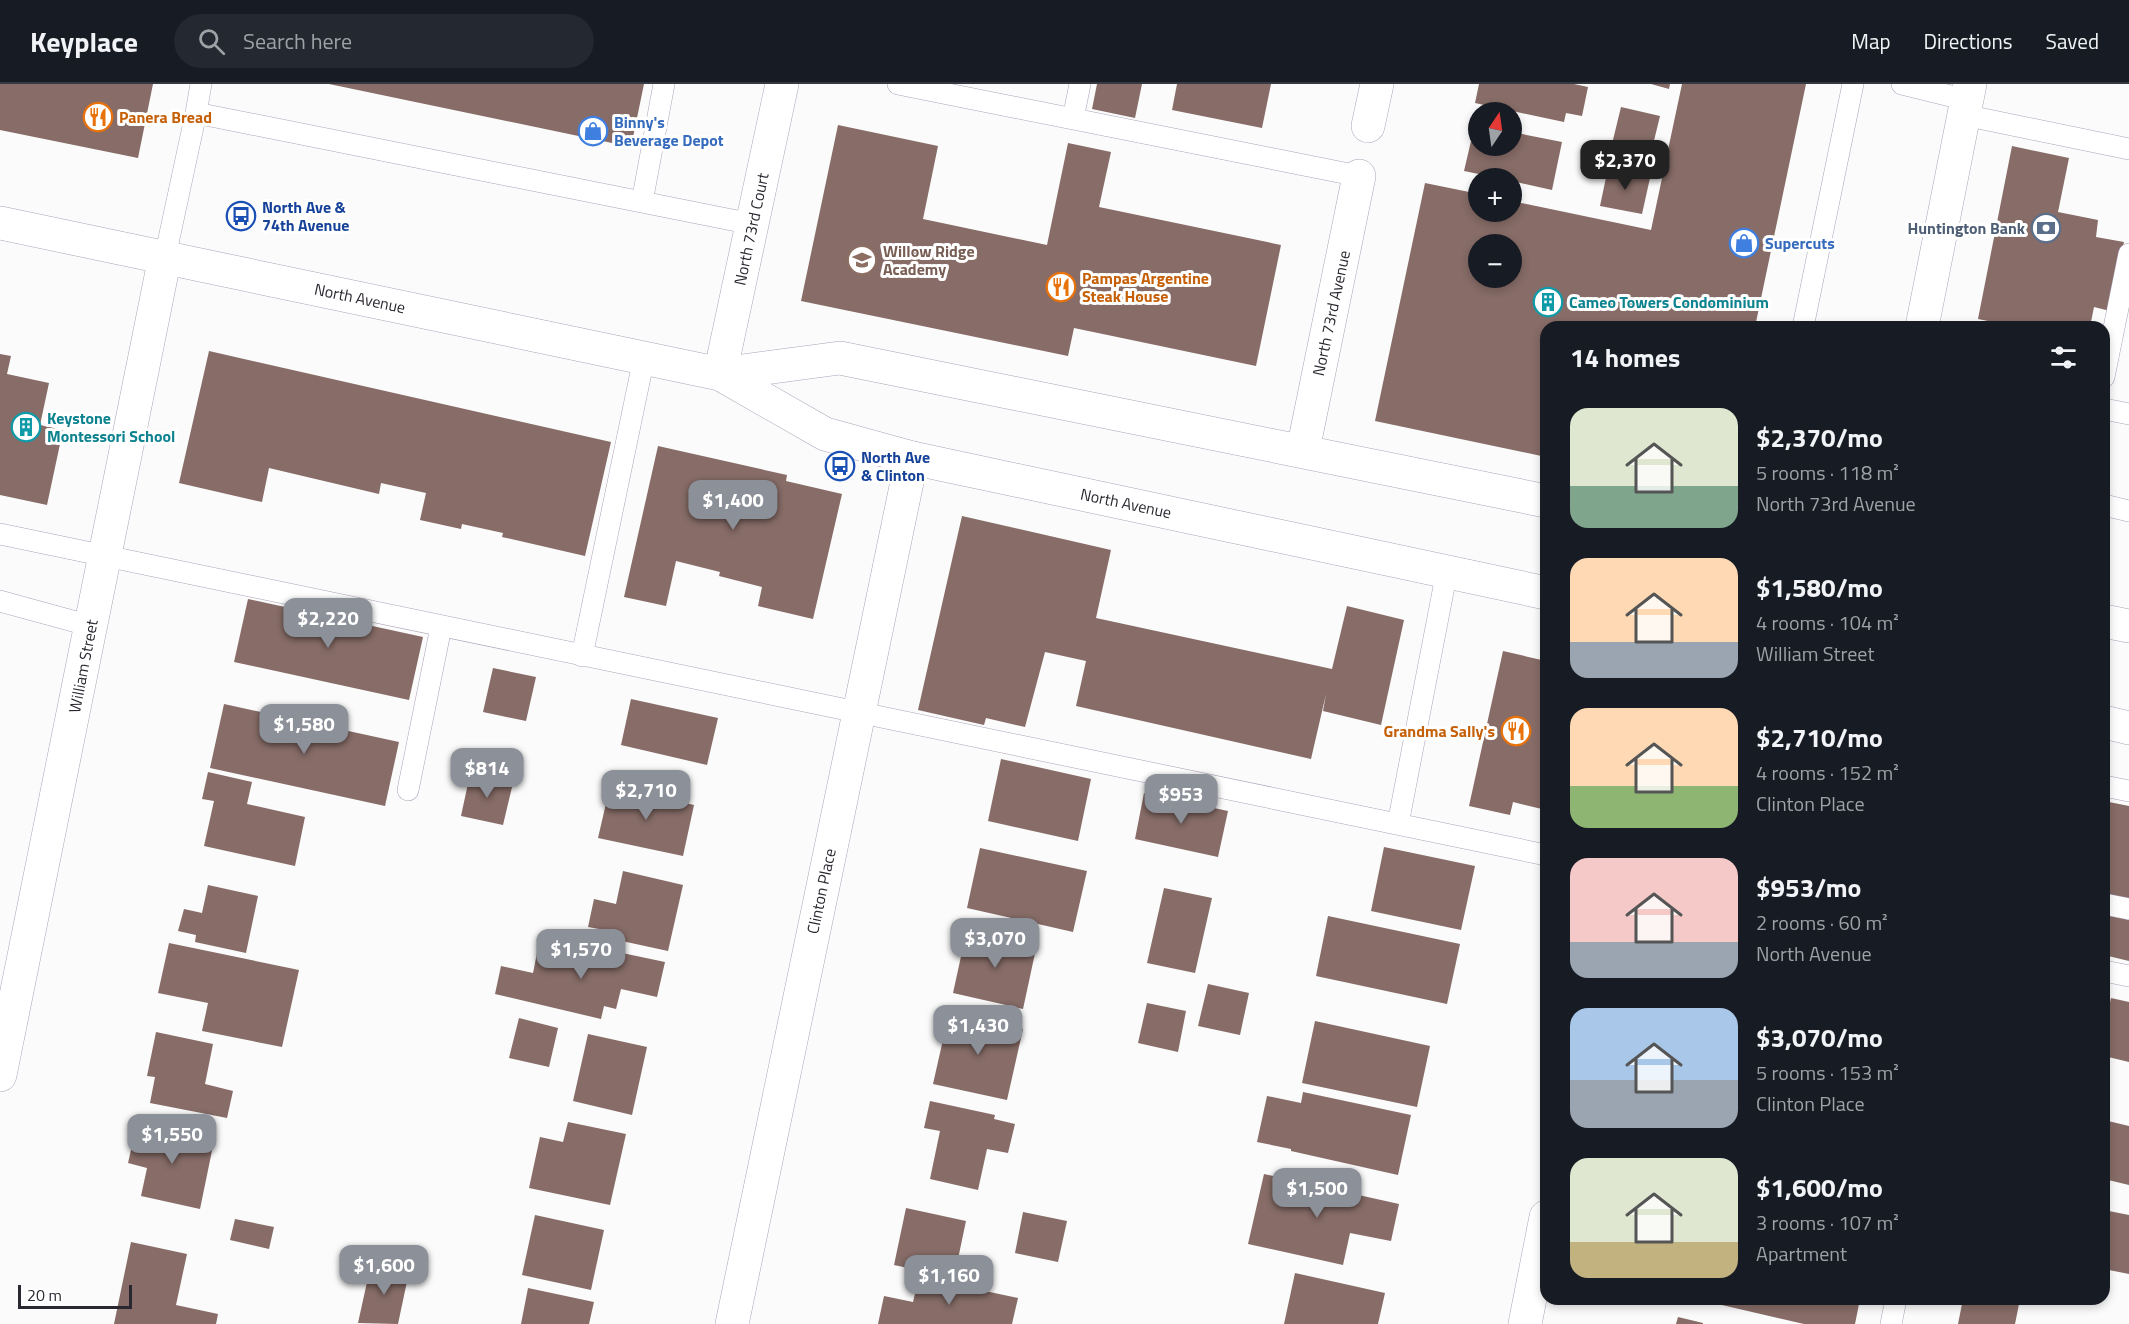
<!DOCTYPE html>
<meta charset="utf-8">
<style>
:root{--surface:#171b24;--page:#242831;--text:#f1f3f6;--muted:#9ea1a6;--line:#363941;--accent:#8c9099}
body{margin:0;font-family:"Titillium Web",sans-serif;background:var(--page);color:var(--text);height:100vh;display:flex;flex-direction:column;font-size:22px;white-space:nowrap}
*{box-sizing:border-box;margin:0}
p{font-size:20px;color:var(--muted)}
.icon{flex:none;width:33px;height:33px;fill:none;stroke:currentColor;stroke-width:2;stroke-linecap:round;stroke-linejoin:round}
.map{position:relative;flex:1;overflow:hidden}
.sheet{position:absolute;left:1540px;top:237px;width:570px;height:984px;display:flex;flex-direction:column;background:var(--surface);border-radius:18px;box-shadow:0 3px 9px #0003}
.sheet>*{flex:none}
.needle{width:39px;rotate:13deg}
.buttons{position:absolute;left:1468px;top:18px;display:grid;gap:12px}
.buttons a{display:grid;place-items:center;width:54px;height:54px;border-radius:50%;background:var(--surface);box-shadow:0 3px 9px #0003;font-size:30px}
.scale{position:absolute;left:18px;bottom:15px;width:114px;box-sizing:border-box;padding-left:6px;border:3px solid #2b2730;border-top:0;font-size:16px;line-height:21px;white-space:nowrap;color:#2b2730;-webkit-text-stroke:4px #fff;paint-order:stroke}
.price{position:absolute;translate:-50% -51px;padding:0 14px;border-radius:12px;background:var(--accent);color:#fff;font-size:20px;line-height:39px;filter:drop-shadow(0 2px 3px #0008)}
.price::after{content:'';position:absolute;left:50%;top:36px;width:18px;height:14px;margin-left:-9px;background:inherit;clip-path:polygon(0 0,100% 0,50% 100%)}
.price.current{background:#222;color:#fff}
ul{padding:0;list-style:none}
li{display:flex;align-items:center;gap:18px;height:150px;padding:0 30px}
li span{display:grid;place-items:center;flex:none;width:168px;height:120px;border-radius:18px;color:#555}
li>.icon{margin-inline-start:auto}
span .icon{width:72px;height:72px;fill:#fffc;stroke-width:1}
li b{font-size:26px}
h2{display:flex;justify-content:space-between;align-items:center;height:72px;padding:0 30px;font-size:26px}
header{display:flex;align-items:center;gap:36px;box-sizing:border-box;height:84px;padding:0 30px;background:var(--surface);border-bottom:2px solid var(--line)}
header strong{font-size:28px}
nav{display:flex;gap:33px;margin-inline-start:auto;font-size:21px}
.search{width:420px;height:54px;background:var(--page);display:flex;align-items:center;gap:15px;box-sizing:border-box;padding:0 21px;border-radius:33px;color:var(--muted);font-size:22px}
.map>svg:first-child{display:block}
</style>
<header>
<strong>Keyplace</strong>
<div class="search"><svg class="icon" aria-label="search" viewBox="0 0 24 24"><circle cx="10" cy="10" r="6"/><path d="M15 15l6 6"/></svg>Search here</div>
<nav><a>Map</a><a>Directions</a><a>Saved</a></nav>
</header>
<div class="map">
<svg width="2129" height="1240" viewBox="0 0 2129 1240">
<rect width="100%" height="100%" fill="#fbfbfb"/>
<path fill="#876c67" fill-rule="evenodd" d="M0 0H153L138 74 0 46Z
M329 0H644L631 63Z
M1097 0H1142L1135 34 1092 25Z
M1177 0H1271L1262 44 1172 26Z
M1479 0H1574L1588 3 1582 32 1566 29 1564 38 1475 19Z
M1651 0H1670L1669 5Z
M1682 0H1806L1755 243H1546V373L1375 337 1425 99 1479 110V128H1512V117L1651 146ZM1479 160H1512V194H1479Z
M1621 23 1660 32 1651 69 1612 60Z
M1475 40H1479V62H1512V48L1562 58 1552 106 1512 97V94H1498L1464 87Z
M838 41 938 62 923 135 1047 161 1068 59 1111 68 1099 123 1281 161 1256 282 1074 244 1068 272 801 217Z
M2012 62 2069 74 2058 128 2098 136 2096 153 2124 158 2110 227 2094 223 2090 243H2017L1978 235Z
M1608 84 1650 94 1642 130 1600 122Z
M209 267 611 358 585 472 502 453 503 449 462 440 461 445 420 436 426 409 381 399 379 410 269 384 262 418 179 399Z
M0 270 11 272 7 290 49 299 40 341 63 346 47 421 0 411Z
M658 362 787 391 786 397 842 410 813 535 758 522 762 503 719 492 720 488 676 477 666 522 624 513Z
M962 432 1111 466 1096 534 1332 585 1347 522 1404 536 1381 641 1323 627 1326 610 1311 675 1076 622 1086 577 1045 568 1025 643 986 634 984 641 918 626Z
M248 515 423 553 409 616 234 578Z
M1503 567 1546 577V726L1513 718 1510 731 1469 722Z
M493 584 536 593 526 637 483 628Z
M631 615 718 634 707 681 621 661Z
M224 620 399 658 385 722 210 684Z
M1001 675 1091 695 1078 757 988 737Z
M208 688 252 698 247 720 305 733 295 782 204 762 214 717 202 715Z
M470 690 513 699 503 741 461 732Z
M610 702 694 721 683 772 598 754Z
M1144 709 1228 727 1218 773 1135 755Z
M2104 717 2129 722V820L2104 815Z
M1384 763 1475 782 1461 846 1371 827Z
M980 764 1087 787 1073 848 967 824Z
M623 787 683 801 668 867 608 854 610 847 588 843 594 815 616 820Z
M208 801 258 812 246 869 195 858 196 851 178 847 184 825 202 829Z
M1164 804 1212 814 1195 889 1147 879Z
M2104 830 2129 836V877L2104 871Z
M1328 832 1460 860 1447 920 1316 892Z
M967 845 1037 860 1023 925 953 909Z
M169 859 299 886 282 963 202 947 208 919 158 909Z
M539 859 607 873 608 866 665 878 657 913 621 905 616 925 604 922 601 935 495 910 501 882 533 889Z
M1208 900 1249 909 1240 951 1198 942Z
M2111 914 2129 918V978L2104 972V943Z
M1147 919 1186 927 1178 968 1138 959Z
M949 929 1023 945 1007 1016 933 1000Z
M519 934 558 944 549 983 509 974Z
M1315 937 1430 962 1417 1023 1302 999Z
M156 948 213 960 205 1000 233 1007 227 1034 150 1019 155 993 147 992Z
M588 950 647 963 632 1031 573 1017Z
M1303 1008 1411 1031 1398 1091 1291 1067V1065L1257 1058 1267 1012 1301 1019Z
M930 1017 995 1031 994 1035 1015 1040 1008 1069 987 1065 978 1106 930 1095 940 1047 924 1044Z
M2104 1036 2129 1042V1101L2104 1095Z
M568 1038 626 1050 610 1121 529 1104 540 1053 563 1058Z
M137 1040 214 1057 200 1125 141 1112 147 1084 128 1079Z
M1264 1090 1399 1120 1391 1157 1350 1149 1343 1181 1248 1160Z
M906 1124 966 1137 954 1194 894 1181Z
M2104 1126 2129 1131V1190L2104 1185Z
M1023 1128 1067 1137 1058 1178 1015 1169Z
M535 1131 604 1146 591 1206 522 1191Z
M235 1135 274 1143 269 1165 230 1156Z
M131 1158 187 1170 176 1221 218 1230 216 1240H114Z
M371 1180 409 1188 398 1240 358 1239Z
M1295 1189 1385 1209 1378 1240H1284Z
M919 1193 1018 1214 1012 1240H878L884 1212 913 1218Z
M528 1204 594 1218 589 1240H521Z
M1696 1215H1860L1855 1240H1804Z
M1963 1215H2020L2015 1240H1958Z
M1678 1233 1703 1239V1240H1676Z"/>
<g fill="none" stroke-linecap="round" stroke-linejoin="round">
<g stroke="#aea2ba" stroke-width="22">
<path id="service" d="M898 0 1359 92
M1902 0 1967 16
M196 29 201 0
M1964 31 2129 65
M1073 35 1080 0
M642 118 664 0
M165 173 196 29 752 140
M1803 243 1853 0
M2104 293 2129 170
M2104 325 2129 330
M2104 421 2129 427
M0 450 1546 771
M0 517 91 542
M582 572 644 274
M2104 702 2129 707
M408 706 441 543
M1398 740 1447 487
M2104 820 2129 825
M2104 887 2129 892
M1891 1240 1896 1215"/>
</g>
<g stroke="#aea2ba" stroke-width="34">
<path id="minor" d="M1368 42 1377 0
M1922 243 1970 0
M720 290 782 0
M1303 366 1359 92
M0 991 165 173
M732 1240 912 374
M1525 1240 1546 1133"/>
</g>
<g stroke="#aea2ba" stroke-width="34">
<path id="primary" d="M0 139 720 290 825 350 912 374 1546 509
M720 290 840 274 1546 417
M2104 537 2129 542
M2104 638 2129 644"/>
</g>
<use href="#service" stroke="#fff" stroke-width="21"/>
<use href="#minor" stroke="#fff" stroke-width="33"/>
<use href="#primary" stroke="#fff" stroke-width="33"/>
</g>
<defs>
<g id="restaurant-ring" transform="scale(1.5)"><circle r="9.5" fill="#fff" stroke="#e8710a" stroke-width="1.5"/><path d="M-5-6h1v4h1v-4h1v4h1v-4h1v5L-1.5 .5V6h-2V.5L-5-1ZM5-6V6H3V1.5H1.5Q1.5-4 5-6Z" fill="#e8710a"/></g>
<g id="shop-ring" transform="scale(1.5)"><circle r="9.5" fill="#fff" stroke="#3f7fe0" stroke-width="1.5"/><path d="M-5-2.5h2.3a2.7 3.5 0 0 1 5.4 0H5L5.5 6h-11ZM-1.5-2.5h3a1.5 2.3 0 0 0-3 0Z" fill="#3f7fe0"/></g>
<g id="bus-ring" transform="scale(1.5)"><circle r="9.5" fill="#fff" stroke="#1a4fb4" stroke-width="1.5"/><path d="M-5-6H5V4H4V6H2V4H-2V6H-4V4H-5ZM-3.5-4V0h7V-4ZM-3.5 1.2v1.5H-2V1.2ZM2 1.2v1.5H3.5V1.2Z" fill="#1a4fb4"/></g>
<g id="bank-ring" transform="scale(1.5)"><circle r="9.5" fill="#fff" stroke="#5c6f8a" stroke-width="1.5"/><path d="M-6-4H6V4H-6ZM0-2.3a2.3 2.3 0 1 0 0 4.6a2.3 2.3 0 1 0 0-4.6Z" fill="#5c6f8a"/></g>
<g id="school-ring" transform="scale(1.5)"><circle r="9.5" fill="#fff" stroke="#8d6e63" stroke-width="1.5"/><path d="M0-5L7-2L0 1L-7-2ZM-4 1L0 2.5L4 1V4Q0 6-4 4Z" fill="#8d6e63"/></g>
<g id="building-ring" transform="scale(1.5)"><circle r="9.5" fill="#fff" stroke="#0f9aa8" stroke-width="1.5"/><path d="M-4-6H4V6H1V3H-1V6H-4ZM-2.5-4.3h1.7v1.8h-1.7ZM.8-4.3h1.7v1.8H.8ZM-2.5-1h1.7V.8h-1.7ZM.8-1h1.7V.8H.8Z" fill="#0f9aa8"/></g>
</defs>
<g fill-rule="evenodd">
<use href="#restaurant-ring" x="98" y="33"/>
<use href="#shop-ring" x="593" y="47"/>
<use href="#bus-ring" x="241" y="132"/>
<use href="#bank-ring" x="2046" y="144"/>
<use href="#shop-ring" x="1744" y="159"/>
<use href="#school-ring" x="862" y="176"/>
<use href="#restaurant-ring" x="1061" y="203"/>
<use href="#building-ring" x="1548" y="218"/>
<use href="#building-ring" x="26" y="343"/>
<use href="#bus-ring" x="840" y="382"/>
<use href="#restaurant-ring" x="1516" y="647"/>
</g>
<g text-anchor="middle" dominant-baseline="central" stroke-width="6" stroke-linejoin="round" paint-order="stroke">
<g font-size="16" font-weight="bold" fill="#c56008" stroke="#fff" text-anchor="start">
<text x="119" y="33">Panera Bread</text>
<text x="1082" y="194">Pampas Argentine<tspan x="1082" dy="18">Steak House</tspan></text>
<text x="1495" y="647" text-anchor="end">Grandma Sally's</text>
</g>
<g font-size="16" font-weight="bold" fill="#366cbe" stroke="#fff" text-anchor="start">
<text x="614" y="38">Binny's<tspan x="614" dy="18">Beverage Depot</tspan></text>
<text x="1765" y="159">Supercuts</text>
</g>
<g font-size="16" font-weight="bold" fill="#164399" stroke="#fff" text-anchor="start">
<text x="262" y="123">North Ave &amp;<tspan x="262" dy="18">74th Avenue</tspan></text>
<text x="861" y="373">North Ave<tspan x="861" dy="18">&amp; Clinton</tspan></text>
</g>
<g font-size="16" font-weight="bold" fill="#4e5e75" stroke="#fff" text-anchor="end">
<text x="2025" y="144">Huntington Bank</text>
</g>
<g font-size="16" fill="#2b2730" stroke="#fff">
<text transform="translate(751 145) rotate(-78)">North 73rd Court</text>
<text transform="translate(360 214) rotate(12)">North Avenue</text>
<text transform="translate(1331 229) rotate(-78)">North 73rd Avenue</text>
<text transform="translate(1126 419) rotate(12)">North Avenue</text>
<text transform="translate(83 582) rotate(-79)">William Street</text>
<text transform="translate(821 807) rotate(-78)">Clinton Place</text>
</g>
<g font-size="16" font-weight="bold" fill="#785e54" stroke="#fff" text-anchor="start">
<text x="883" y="167">Willow Ridge<tspan x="883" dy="18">Academy</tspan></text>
</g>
<g font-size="16" font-weight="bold" fill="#0d838f" stroke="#fff" text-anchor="start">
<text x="1569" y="218">Cameo Towers Condominium</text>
<text x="47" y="334">Keystone<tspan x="47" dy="18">Montessori School</tspan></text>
</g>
</g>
</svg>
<div class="buttons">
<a><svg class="needle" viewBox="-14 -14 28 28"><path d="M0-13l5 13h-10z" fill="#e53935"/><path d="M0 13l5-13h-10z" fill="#9ea1a6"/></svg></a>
<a>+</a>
<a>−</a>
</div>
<div class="scale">20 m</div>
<b class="price current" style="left:1625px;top:107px">$2,370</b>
<b class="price" style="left:733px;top:447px">$1,400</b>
<b class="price" style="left:328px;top:565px">$2,220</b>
<b class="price" style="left:304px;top:671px">$1,580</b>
<b class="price" style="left:487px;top:715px">$814</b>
<b class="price" style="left:646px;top:737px">$2,710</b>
<b class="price" style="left:1181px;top:741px">$953</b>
<b class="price" style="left:995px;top:885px">$3,070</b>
<b class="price" style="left:581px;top:896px">$1,570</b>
<b class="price" style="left:978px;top:972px">$1,430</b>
<b class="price" style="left:172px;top:1081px">$1,550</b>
<b class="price" style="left:1317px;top:1135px">$1,500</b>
<b class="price" style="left:384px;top:1212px">$1,600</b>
<b class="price" style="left:949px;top:1222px">$1,160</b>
<section class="sheet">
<h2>14 homes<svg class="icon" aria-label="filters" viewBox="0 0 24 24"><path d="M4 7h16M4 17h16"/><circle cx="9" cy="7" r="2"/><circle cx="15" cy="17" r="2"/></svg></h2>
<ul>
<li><span style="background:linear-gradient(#dfe7d0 65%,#7fa58c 0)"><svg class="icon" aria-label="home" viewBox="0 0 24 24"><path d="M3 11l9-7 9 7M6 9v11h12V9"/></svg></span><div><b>$2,370/mo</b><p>5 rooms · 118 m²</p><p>North 73rd Avenue</p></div></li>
<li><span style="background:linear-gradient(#ffd9b3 70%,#9aa5b1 0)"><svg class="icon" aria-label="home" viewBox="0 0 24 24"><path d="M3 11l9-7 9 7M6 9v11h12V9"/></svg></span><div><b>$1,580/mo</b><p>4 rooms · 104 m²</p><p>William Street</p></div></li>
<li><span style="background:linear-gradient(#ffd9b3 65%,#8fb573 0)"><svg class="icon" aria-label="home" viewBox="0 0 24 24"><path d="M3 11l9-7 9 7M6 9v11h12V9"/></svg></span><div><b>$2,710/mo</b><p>4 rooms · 152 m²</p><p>Clinton Place</p></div></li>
<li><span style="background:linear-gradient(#f6c9c9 70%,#9aa5b1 0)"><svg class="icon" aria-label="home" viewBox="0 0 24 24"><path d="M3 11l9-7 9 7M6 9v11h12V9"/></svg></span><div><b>$953/mo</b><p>2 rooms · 60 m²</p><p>North Avenue</p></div></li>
<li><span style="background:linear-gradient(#a9c7e8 60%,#9aa5b1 0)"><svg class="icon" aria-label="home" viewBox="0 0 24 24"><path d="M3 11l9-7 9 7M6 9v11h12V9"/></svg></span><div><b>$3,070/mo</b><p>5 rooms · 153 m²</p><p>Clinton Place</p></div></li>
<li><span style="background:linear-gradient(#dfe7d0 70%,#c2b280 0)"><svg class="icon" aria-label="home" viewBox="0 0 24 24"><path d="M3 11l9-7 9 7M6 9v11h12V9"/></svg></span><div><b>$1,600/mo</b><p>3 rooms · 107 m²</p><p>Apartment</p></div></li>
</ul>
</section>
</div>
